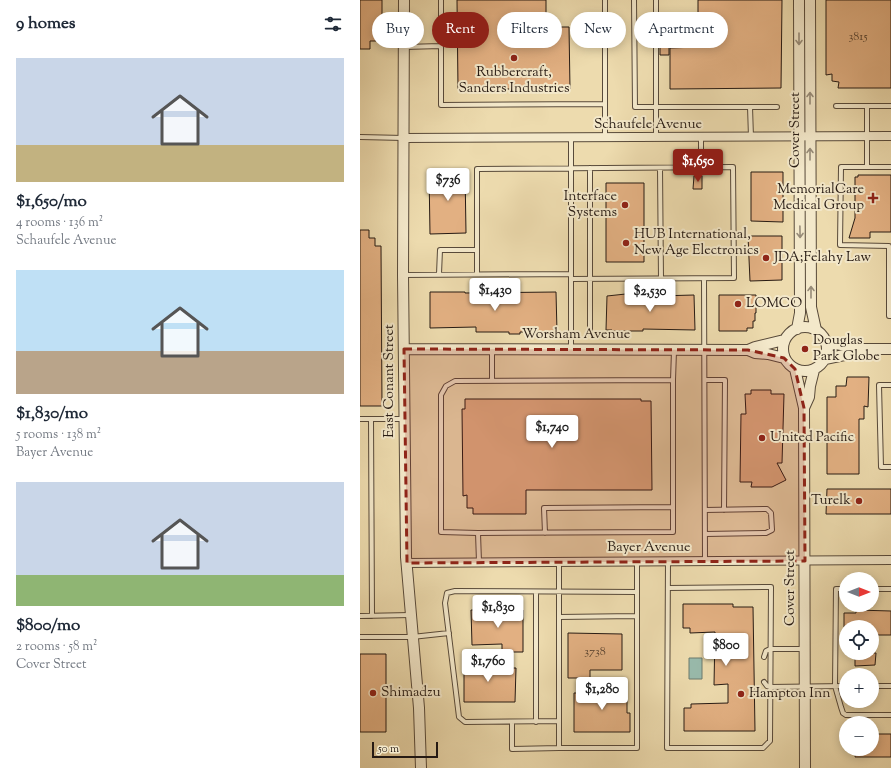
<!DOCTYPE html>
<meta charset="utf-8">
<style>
:root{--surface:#fff;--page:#f6f6f7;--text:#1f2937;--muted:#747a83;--accent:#8f2418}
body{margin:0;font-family:"Sorts Mill Goudy",serif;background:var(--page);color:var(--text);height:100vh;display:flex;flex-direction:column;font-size:15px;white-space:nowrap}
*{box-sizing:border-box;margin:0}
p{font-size:13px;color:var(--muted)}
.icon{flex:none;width:22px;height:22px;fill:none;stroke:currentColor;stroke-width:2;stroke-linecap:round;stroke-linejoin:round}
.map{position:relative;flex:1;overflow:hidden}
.drawer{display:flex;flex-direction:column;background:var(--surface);width:360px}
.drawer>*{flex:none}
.top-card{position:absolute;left:12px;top:12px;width:380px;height:36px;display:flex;gap:8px}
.needle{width:26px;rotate:90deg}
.controls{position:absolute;left:479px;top:572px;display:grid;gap:8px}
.controls a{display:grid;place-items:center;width:40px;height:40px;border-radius:50%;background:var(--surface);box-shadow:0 2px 10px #0003;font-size:20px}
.scale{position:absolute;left:12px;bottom:10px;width:66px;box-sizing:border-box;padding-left:4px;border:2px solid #261a13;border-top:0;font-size:11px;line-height:14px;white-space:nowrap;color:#261a13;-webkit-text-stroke:3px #f3e8ca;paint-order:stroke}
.price{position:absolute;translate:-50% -34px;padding:0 9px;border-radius:4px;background:#fff;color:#222;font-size:13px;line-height:26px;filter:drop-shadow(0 1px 2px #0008)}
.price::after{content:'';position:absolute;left:50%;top:24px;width:12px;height:9px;margin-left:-6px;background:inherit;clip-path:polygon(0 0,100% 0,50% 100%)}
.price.active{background:var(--accent);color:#fff}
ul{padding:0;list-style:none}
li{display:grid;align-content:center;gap:8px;height:212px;padding:0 16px}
li span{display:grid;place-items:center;height:124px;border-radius:0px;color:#555}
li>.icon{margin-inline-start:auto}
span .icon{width:72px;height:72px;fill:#fffc;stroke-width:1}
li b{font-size:17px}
h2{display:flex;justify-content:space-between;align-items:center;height:48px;padding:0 16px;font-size:17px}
.tag{padding:0 14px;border-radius:18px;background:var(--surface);box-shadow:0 2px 10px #0003;font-size:14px;line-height:36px}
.tag.active{background:var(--accent);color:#fff}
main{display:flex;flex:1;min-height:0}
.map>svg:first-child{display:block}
</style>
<main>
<section class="drawer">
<h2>9 homes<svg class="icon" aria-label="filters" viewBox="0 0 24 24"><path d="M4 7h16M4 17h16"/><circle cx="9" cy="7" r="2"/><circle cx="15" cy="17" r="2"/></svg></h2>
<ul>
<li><span style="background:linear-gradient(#c9d6e8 70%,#c2b280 0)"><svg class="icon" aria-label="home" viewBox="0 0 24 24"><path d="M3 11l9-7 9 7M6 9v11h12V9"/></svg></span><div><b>$1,650/mo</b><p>4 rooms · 136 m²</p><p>Schaufele Avenue</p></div></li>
<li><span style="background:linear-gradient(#bfe0f5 65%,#b9a48a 0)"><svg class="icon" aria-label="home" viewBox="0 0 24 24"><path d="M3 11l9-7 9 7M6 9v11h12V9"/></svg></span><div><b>$1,830/mo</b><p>5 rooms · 138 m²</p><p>Bayer Avenue</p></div></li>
<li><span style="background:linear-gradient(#c9d6e8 75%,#8fb573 0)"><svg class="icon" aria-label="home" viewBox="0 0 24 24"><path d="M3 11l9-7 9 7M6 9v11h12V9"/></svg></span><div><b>$800/mo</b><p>2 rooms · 58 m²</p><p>Cover Street</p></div></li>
</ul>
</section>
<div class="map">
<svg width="531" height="768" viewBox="0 0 531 768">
<rect width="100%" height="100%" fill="#eddbae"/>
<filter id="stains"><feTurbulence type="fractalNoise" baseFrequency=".005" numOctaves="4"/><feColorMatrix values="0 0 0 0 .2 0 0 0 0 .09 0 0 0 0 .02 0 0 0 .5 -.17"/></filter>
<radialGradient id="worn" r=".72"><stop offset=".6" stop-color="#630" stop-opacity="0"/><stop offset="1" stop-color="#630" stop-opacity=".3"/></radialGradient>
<path fill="#99bbad" stroke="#6b7b6f" d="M329 658H342V679H329Z"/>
<path fill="#e2b082" stroke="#261a13" d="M0 0H22V32L16 33V41H10V49H0Z
M97 0H186V27H209L210 89H98Z
M338 0H422L421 88 310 89V48L338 47Z
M466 0H531V88H478L479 82 472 81V74L466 75Z
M300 47H309V55H300Z
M105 171 106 233 70 234 69 172Z
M391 172H423V222L391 221Z
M498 175H531V232H510V238H489L495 218V177H498Z
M334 176H342V189H333Z
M246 183H284V262H246Z
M0 230H9V238H15V246H21L22 406H0Z
M388 236H422V280L390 281Z
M70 292H105V293L196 292 197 332H160V334H149V332H116V327L70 328Z
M275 293V295L282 294V302H297V296L334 295 335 330 283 329V331H252V330H246L247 296Z
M359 295H396V313H395V321H393V328H387V331H359Z
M487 377H509L508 407 504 406V419H499V474H467V397H476V386H486Z
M391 390H411V394H424L422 463H417L426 480 412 487H391L392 482H380L381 414H386L385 394H391Z
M105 399H281V401H291L292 490H166V514H113V508H107V495L103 496 102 409H105Z
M467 489H531V514H466Z
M323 604H373V607H393L395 731H324V708H331V704L368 703V684L354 685 355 632 330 633V628H323Z
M111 610H163V652H142V644L112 645Z
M496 610 531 611V635H512V627H484V613H496Z
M208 633 262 634V670H230V678H208Z
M495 653H516L515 665 495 666Z
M0 654H26V732H0Z
M104 660H125V668H156L155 702H104Z
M245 686H267V713H270V732H214V693H245Z
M512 734H531V757H495L496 749H512Z"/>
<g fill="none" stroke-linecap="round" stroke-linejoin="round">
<g stroke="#584a3a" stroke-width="6">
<path id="service" d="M81 0V105L245 104
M245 0V138
M274 0 275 107H417
M296 0V138
M44 47 81 46
M476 106H531
M507 106V167H481L480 245 529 246V316H531
M390 107 391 137
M0 137 44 138
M341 137V167
M507 167H531
M230 168V330
M300 168 301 279
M79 274 80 250H117
M117 274V169L373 167 374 278 211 279
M43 275 211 274
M344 279 345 561
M211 349V138
M132 380V349
M313 380 314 351
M345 380H365L364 510
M531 385H519L521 467H531
M0 419H44
M11 419 12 616
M345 510 407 509 411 513 412 530 406 533 345 534
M118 533 313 532V380L95 381 86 386 81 395V532L118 533 119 562
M185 533 184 508 313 507
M199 561V748H277V561
M308 561 307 748H403L410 741 411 587 308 588
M486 589H476L475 686 481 707 483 713 486 715H531
M512 589H531
M176 592V722
M0 616 51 615
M199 617 276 616
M0 637H52L89 633
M404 657 406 651 410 649H444
M404 682 407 686 410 687 486 686
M512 686H531
M199 721 105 722 99 717 85 603 87 593 95 591 277 592
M152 722V749L199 748"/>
</g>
<g stroke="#584a3a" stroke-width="10">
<path id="minor" d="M44 138 531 136
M47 563 531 560"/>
</g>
<g stroke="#584a3a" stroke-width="12">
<path id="tertiary" d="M44 0 43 275 46 557 59 708 61 768
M450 0 451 307 456 330
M423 349a22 22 0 1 1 44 0a22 22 0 1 1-44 0Z
M437 329 440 313 439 0
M465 342 503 349H531
M44 349 388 350 395 353 408 354 424 358
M388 350 395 347 424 340
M465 359 494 353 503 349
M435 369 444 408
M445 768 444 408 449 397 450 386 454 370"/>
</g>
<use href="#service" stroke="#f3e8ca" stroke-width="4"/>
<use href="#minor" stroke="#f3e8ca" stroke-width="8"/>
<use href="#tertiary" stroke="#f3e8ca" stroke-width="10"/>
</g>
<defs><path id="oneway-shaft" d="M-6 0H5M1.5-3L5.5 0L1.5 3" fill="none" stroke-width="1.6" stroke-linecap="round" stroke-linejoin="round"/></defs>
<g stroke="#978b78">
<use href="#oneway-shaft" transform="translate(439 39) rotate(90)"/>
<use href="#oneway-shaft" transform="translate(450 98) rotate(-90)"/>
<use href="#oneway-shaft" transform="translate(450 154) rotate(-90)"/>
<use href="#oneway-shaft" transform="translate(440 232) rotate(89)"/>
<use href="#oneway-shaft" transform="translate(451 292) rotate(-90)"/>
</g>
<path fill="#8f2418" fill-opacity="0.2" stroke="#8f2418" stroke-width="3" stroke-dasharray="8 5" stroke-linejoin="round" d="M44 349 388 350 424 358 435 369 444 408 445 561 47 563Z"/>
<g fill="#8f2418" stroke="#f3e8ca" stroke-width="1.5">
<circle cx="154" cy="58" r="4"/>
<path d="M511 192h4v4h4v4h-4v4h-4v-4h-4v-4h4z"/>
<circle cx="265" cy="205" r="4"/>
<circle cx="266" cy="243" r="4"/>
<circle cx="406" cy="258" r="4"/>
<circle cx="378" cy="304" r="4"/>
<circle cx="445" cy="349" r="4"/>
<circle cx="402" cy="438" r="4"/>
<circle cx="499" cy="501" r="4"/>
<circle cx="13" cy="693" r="4"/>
<circle cx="381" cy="694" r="4"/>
</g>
<g text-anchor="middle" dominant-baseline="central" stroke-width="4" stroke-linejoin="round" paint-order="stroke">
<g font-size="12" fill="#55402f">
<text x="498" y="37">3815</text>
<text x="235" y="652">3738</text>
</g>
<g font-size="14" fill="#261a13" stroke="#f3e8ca" text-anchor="start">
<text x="154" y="73" text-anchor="middle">Rubbercraft,<tspan x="154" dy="16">Sanders Industries</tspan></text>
<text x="504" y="190" text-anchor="end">MemorialCare<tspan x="504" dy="16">Medical Group</tspan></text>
<text x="257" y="197" text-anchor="end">Interface<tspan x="257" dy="16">Systems</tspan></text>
<text x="274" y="235">HUB International,<tspan x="274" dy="16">New Age Electronics</tspan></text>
<text x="414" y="258">JDA;Felahy Law</text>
<text x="386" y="304">LOMCO</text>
<text x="453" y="341">Douglas<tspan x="453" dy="16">Park Globe</tspan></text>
<text x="410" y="438">United Pacific</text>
<text x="491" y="501" text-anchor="end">Turelk</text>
<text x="21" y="693">Shimadzu</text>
<text x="389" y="694">Hampton Inn</text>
</g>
<g font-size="14" fill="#261a13" stroke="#f3e8ca">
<text x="288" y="125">Schaufele Avenue</text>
<text transform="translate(436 130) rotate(-90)">Cover Street</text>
<text x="216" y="335">Worsham Avenue</text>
<text transform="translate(30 381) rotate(-90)">East Conant Street</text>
<text x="289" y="548">Bayer Avenue</text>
<text transform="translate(431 588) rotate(-90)">Cover Street</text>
</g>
</g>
<rect width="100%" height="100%" filter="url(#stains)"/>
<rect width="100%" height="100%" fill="url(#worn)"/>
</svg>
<div class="controls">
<a><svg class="needle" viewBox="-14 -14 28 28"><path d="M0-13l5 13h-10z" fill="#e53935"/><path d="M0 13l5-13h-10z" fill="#747a83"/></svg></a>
<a><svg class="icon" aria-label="locate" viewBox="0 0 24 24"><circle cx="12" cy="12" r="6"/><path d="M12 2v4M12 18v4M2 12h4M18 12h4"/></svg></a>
<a>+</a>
<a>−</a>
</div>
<div class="scale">50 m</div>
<b class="price active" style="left:338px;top:183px">$1,650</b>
<b class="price" style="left:88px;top:202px">$736</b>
<b class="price" style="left:135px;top:312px">$1,430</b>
<b class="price" style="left:290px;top:313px">$2,530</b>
<b class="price" style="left:192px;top:449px">$1,740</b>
<b class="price" style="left:138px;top:629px">$1,830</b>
<b class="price" style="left:366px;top:667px">$800</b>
<b class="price" style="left:128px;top:683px">$1,760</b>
<b class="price" style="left:242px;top:711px">$1,280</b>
<div class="top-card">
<a class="tag">Buy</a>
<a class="tag active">Rent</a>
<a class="tag">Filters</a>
<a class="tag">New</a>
<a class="tag">Apartment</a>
</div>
</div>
</main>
